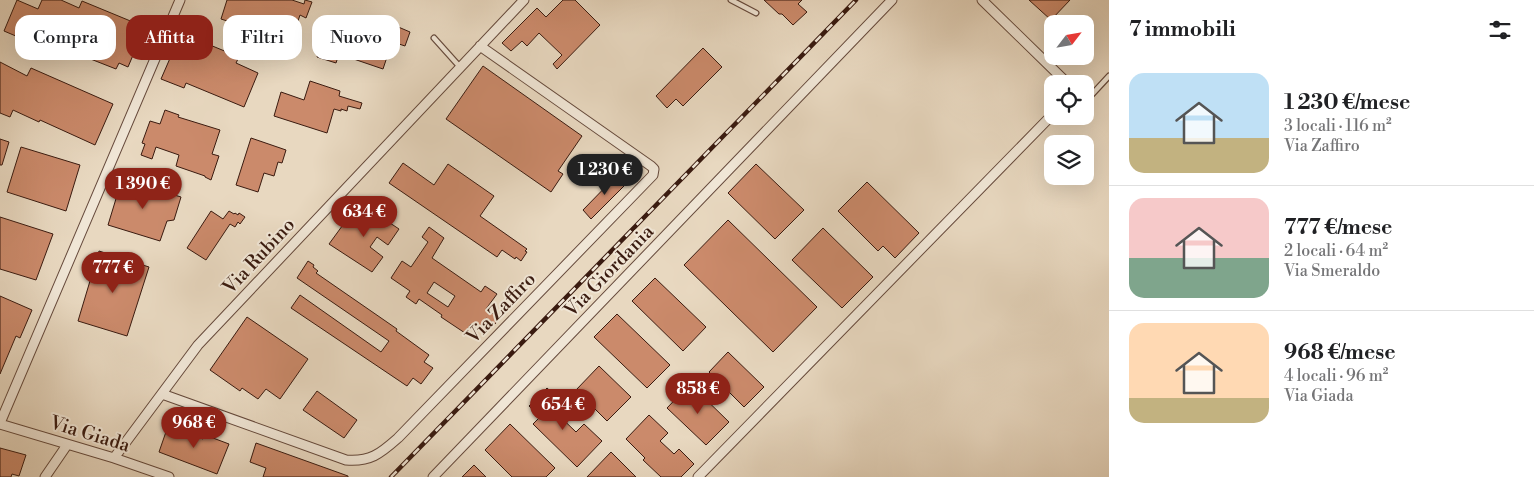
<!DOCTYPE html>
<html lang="it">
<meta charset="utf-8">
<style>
:root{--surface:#fff;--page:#f2f2f2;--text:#202124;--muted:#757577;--line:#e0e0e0;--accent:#8f2418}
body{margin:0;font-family:"Libre Bodoni",serif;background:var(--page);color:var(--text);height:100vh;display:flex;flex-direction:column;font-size:19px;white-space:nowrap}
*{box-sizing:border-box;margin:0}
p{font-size:16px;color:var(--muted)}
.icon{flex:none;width:28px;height:28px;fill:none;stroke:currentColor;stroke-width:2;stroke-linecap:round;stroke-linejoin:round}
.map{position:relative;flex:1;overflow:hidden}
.side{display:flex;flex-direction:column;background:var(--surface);width:425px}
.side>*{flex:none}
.guide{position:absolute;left:15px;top:15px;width:475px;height:45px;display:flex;gap:10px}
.needle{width:32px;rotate:59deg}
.tools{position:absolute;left:1044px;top:15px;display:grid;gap:10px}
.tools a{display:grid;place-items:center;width:50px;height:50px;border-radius:10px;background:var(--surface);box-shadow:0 5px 20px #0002;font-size:25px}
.price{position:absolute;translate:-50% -42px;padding:0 11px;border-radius:18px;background:var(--accent);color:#fff;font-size:16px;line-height:32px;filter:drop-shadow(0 1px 2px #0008)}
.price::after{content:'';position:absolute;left:50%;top:30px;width:15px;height:11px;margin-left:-8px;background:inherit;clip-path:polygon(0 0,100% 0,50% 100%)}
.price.current{background:#222;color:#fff}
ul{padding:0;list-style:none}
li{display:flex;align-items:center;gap:15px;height:125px;padding:0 20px}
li+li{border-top:1px solid var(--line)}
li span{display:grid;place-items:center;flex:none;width:140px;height:100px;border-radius:15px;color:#555}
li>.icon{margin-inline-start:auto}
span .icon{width:60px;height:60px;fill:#fffc;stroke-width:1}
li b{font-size:21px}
h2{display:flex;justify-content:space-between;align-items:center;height:60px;padding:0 20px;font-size:21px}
.tag{padding:0 18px;border-radius:15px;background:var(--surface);box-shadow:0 5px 20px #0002;font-size:18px;line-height:45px}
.tag.current{background:var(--accent);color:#fff}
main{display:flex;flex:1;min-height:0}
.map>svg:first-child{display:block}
</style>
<main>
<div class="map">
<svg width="1109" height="477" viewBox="0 0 1109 477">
<rect width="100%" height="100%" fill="#e8d8c0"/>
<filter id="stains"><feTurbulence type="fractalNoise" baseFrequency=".004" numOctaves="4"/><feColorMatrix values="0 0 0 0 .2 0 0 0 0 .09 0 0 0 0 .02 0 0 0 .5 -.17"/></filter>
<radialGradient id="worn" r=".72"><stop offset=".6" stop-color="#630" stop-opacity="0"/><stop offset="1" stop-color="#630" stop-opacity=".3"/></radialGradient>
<path fill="#cb8a6b" stroke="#3a1b10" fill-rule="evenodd" d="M17 0 38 9 42 0H61L79 8 82 1 145 27 128 67 119 63 116 69 88 58 91 52 43 31 37 45 4 31Z
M227 0H292L304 4 305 0 312 2 306 18 300 15 291 42 221 19Z
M563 0H575L600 25 557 69 553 64 562 55 539 33 527 46 522 41 511 51 502 43 537 8 546 17Z
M764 0H802L798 4 807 12 793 25 782 14H779Z
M1029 0H1070L1051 20Z
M358 16 383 22 382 28 394 32 396 26 410 32 405 46 381 38 389 51 383 69 339 54 336 63 317 57 320 47 317 46 323 29 352 38Z
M181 33 239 57 236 63 258 73 244 107 186 83 184 88 161 79Z
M703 48 722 67 683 106 676 99 667 108 656 96Z
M0 62 27 76 31 68 113 104 95 145 40 120 39 122 13 110 10 117 0 113Z
M483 66 582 136 558 171 563 174 551 192 446 119Z
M310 81 340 91 339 96 362 103 360 109 348 106 347 111 341 109V111L334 109 327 133 274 116 281 92 304 100Z
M165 110 179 115 178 117 220 130 212 154 219 156 211 180 205 177V176L176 166 179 155 156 147 152 159 141 155 145 144 142 143 150 121 160 124Z
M251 138 286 150 282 163 278 162 274 176 264 173 258 192 236 185Z
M0 139 9 142 2 165H0Z
M21 147 80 165 66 211 7 192Z
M403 163 434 185 448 164 494 196 480 216 527 249 525 251 527 252 521 261 516 257 515 259 502 250 497 257 389 183Z
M756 164 804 210 775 239 728 193Z
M619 173 628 182 591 219 583 210Z
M122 179 181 197 174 220 167 221 160 241 108 225Z
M867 182 919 233 895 258 883 246 878 251 838 211Z
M363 205 399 229 388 245 377 237 370 247 383 257 372 272 329 244 348 218 352 221Z
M211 211 223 219 229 211 234 214 235 213 238 215 239 213 245 217 240 224 238 222 235 227 230 224 206 260 187 248Z
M0 217 53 234 36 280 0 269Z
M728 220 817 307 773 352 684 265Z
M429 227 444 238 432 258 481 292 485 286 497 294 486 309 499 318 495 324 486 318 479 329 471 324 465 333 441 317 442 315 419 299 416 304 406 297 410 291 391 278 402 261 411 267 428 242 422 237ZM434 282 455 296 448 307 427 293Z
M823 228 873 277 842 308 792 260Z
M99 251 149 267 127 336 78 321Z
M308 261 314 265 313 267 318 271 316 273 397 329 396 331 429 355 424 362 433 368 421 384 413 378 407 386 291 308 300 295 381 352 389 341 297 278Z
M655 278 706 327 683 351 632 301Z
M0 296 32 310 20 338 16 336 0 374Z
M617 314 670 365 647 388 594 337Z
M247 317 308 359 280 399 266 389 258 399 242 388 240 391 210 370Z
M728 352 764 387 744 407 709 372Z
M599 366 631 397 607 421 576 390Z
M690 384 729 422 706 445 667 408Z
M547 388 558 398 550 407 576 432 584 424 602 441 577 467 533 424 540 417 529 406Z
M317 391 357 420 344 438 303 410Z
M649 415 668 433 660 441 674 454 679 449 694 464 681 477H661L643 460 645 458 626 439Z
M510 424 555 468 546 477H512L485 450Z
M168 426 203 439 205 435 229 444 217 474 159 452Z
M256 443 348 476V477H263L266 468 250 462Z
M0 448 26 455 19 476 12 474 11 477H0Z
M611 452 636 477H587Z
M474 465 486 477H462Z"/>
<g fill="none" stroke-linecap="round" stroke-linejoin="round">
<g stroke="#664a3c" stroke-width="7">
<path id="lane" d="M731 0 756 13
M434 38 460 67
M1085 102 1109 76"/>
</g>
<g stroke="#664a3c" stroke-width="11">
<path id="street" d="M982 0 1063 79 1066 84
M162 394 346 460C370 462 380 454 398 438L653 175 654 169 651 166 480 46
M0 423 180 0
M0 424 114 458 169 477
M114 458 198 345 524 0
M45 477 67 445
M433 477 892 0
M698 477 1052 115"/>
</g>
<use href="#lane" stroke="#f0e6d6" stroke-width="4.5"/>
<use href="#street" stroke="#f0e6d6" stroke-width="9"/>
<g stroke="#3a1b10" stroke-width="4.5">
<path id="rail" d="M391 477 856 0"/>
</g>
<use href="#rail" stroke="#f0e6d6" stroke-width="2.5" stroke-dasharray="8" stroke-linecap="butt"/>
</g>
<g text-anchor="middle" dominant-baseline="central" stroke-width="4" stroke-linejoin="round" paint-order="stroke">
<g font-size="19" fill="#3a1b10" stroke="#f0e6d6">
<text transform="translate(259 256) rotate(-47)">Via Rubino</text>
<text transform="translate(609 271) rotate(-46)">Via Giordania</text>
<text transform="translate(501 308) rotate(-46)">Via Zaffiro</text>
<text transform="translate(90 434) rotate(17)">Via Giada</text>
</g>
</g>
<rect width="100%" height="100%" filter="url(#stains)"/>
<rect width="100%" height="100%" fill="url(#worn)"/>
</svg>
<div class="tools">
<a><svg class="needle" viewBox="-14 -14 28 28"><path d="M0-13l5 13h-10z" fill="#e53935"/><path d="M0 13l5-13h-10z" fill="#757577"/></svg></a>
<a><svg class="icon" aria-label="locate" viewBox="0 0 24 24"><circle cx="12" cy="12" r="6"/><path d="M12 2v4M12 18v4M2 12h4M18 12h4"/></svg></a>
<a><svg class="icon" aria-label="layers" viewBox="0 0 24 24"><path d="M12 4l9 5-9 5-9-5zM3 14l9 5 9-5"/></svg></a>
</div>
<b class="price current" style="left:605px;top:196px">1 230 €</b>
<b class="price" style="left:143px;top:210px">1 390 €</b>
<b class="price" style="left:364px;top:238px">634 €</b>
<b class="price" style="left:113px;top:294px">777 €</b>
<b class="price" style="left:698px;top:415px">858 €</b>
<b class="price" style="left:563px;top:431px">654 €</b>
<b class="price" style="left:194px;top:449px">968 €</b>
<div class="guide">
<a class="tag">Compra</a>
<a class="tag current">Affitta</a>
<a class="tag">Filtri</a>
<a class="tag">Nuovo</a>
</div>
</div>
<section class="side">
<h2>7 immobili<svg class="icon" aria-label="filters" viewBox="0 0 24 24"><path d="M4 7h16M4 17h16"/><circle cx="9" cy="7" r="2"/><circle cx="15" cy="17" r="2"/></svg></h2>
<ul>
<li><span style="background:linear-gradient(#bfe0f5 65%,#c2b280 0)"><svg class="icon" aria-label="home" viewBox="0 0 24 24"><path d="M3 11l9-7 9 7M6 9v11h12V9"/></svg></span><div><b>1 230 €/mese</b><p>3 locali · 116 m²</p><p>Via Zaffiro</p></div></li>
<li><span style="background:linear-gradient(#f6c9c9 60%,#7fa58c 0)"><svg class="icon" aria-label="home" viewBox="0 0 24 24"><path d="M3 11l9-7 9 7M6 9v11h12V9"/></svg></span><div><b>777 €/mese</b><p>2 locali · 64 m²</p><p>Via Smeraldo</p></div></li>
<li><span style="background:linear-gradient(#ffd9b3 75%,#c2b280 0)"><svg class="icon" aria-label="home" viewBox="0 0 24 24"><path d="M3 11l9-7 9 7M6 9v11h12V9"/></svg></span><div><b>968 €/mese</b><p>4 locali · 96 m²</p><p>Via Giada</p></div></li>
</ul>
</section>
</main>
